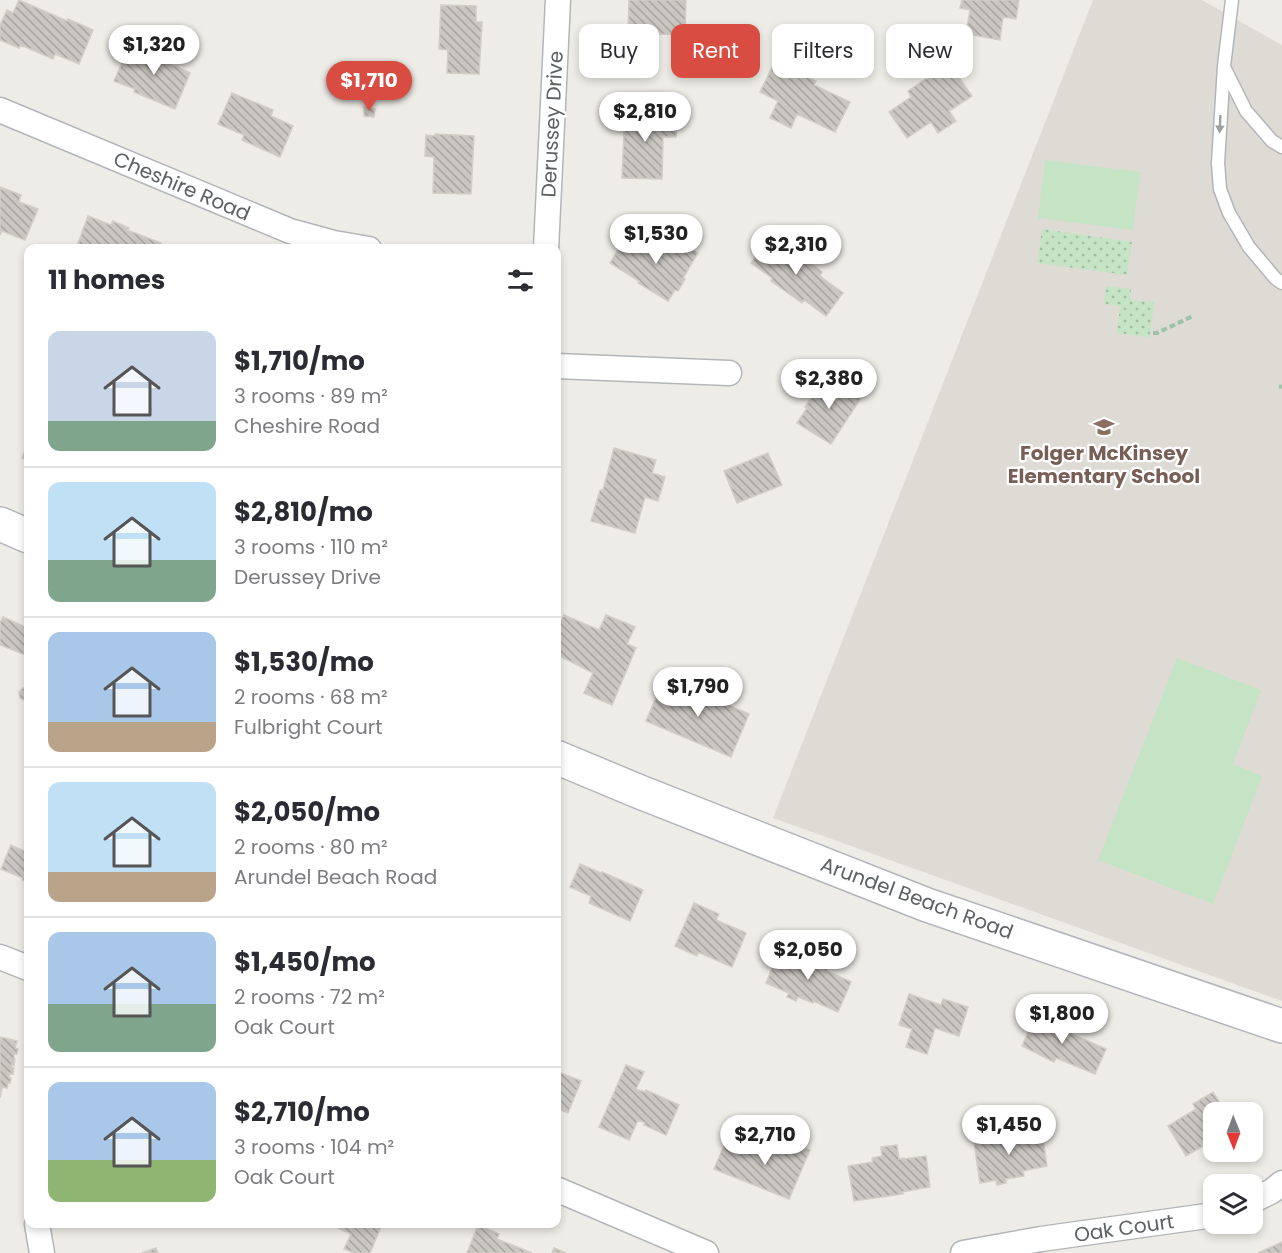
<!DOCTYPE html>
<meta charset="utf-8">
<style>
:root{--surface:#fff;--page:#f2f2f3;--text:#2b2b33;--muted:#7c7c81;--line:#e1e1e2;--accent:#d84c42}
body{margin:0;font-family:Poppins,sans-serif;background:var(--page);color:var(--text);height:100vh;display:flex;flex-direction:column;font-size:22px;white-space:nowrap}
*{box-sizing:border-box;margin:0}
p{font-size:20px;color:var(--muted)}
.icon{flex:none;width:33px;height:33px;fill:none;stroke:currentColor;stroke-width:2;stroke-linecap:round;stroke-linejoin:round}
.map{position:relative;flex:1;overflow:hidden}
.drawer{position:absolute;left:24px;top:244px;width:537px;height:984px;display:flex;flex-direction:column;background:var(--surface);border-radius:12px;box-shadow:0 3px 9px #0003}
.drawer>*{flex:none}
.hud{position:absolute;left:579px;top:24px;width:570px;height:54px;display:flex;gap:12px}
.needle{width:39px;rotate:179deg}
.tools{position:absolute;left:1203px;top:1102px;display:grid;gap:12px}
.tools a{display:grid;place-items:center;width:60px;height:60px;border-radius:12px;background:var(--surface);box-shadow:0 3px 9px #0003;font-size:30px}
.price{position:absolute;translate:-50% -51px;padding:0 14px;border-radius:21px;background:#fff;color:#222;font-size:20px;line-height:39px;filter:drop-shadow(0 2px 3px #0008)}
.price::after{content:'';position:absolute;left:50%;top:36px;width:18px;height:14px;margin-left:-9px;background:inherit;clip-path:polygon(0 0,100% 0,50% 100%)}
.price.selected{background:var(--accent);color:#fff}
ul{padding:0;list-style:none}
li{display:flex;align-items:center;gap:18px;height:150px;padding:0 24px}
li+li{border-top:2px solid var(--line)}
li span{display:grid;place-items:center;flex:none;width:168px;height:120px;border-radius:12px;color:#555}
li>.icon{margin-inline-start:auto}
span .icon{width:72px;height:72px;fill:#fffc;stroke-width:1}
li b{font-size:26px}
h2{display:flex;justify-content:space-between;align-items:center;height:72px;padding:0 24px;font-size:26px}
.pill{padding:0 21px;border-radius:12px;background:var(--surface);box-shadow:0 3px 9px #0003;font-size:21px;line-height:54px}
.pill.selected{background:var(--accent);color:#fff}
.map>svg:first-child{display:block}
</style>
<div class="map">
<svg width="1282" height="1253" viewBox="0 0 1282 1253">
<defs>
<pattern id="park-dots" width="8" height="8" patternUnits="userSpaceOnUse" patternTransform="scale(1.5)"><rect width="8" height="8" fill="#c5e3c5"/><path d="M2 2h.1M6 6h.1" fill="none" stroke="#a3bba4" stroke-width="1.8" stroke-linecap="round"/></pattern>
<pattern id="building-back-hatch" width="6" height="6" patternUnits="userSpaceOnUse" patternTransform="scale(1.5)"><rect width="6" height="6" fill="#cac7c2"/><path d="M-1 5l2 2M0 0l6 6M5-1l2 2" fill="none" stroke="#a7a5a1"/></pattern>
</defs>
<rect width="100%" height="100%" fill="#eeece6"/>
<path fill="#dedbd4" d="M1093 0H1202L1282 45V1001L773 818Z"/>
<path fill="#c5e3c5" d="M1045 160 1140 172 1133 230 1038 218Z
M1177 658 1261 690 1233 764 1262 776 1213 904 1098 860Z"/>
<path fill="url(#park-dots)" d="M1042 229 1132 242 1127 275 1037 263Z
M1106 286 1131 289 1130 300 1154 302 1150 337 1117 333 1120 306 1104 304Z"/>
<path fill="url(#building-back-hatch)" stroke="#d2cec5" stroke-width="1.5" d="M19 0 67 21 68 19 93 30 79 64 55 54 53 59 21 45 19 48 0 40V25L7 10 13 13Z
M629 0H686L685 35 656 34 657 37H640V34H628Z
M962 0H1019L1016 19 1003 17 1000 40 966 34 970 10 960 8Z
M441 5 476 6V22H482L479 74 447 73 448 50 439 49Z
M159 44 175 51 170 64 190 73 175 109 134 92 135 89 114 81 128 49 148 57 149 55 153 56Z
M775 61 816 81 814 85 850 102 835 132 797 114 791 128 770 118 778 101 760 92Z
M949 63 972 96 949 111 956 121 938 133 931 122 907 138 889 112 911 97 908 91Z
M232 93 273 110 271 116 293 126 280 157 242 140 244 135 218 124Z
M364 107 375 109 374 117 364 116Z
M625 109 662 110V119L677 120 676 137H663L662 179 622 178Z
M435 134 474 136 471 194 433 193 434 157 425 156 426 135 435 136Z
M0 187 21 195 19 202 38 209 25 240 2 231 0 235Z
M88 216 111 225 113 221 129 228 127 230 161 243 159 249H76Z
M668 234 698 253 683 278 685 279 678 291 675 290 668 301 638 283 639 281 610 263 625 238 655 256Z
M772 234 822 272 820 276 843 293 826 316 804 300 802 303 771 281 772 278 751 263Z
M826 376 861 398 831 444 797 423 807 408 805 407Z
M28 442V460L22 458Z
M614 448 656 460 652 473 665 477 658 501 645 497 635 533 591 521 600 490H603Z
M768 453 782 485 737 503 724 471Z
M564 615 599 630 606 615 635 627 627 644 636 648 612 705 584 693 593 673 556 654V631Z
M3 617 25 627 28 622V656L0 645V623Z
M664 679 749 714 731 757 646 721Z
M23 688 28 690V702L20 698 19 692Z
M11 845 28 853V883L22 880 23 878 1 869Z
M580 864 601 873 602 872 643 890 630 921 589 903 591 896 570 887Z
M694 903 719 914 716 920 746 933 732 967 698 952 697 956 675 946Z
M780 949 828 969 827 971 851 982 838 1012 813 1001V1003L798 997 796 1001 787 997 789 993 766 983Z
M909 994 941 1005 943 999 968 1007 959 1036 935 1028 927 1054 906 1047 912 1029 899 1025Z
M1036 1014 1068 1029 1067 1032 1106 1049 1095 1074 1056 1058 1054 1062 1022 1046Z
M0 1037 17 1041 15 1048 18 1049 17 1054H14V1058L15 1059 14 1065 12 1064V1068H14L13 1074 10 1073 9 1078H11L10 1083H8L7 1088 2 1087 0 1098Z
M626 1065 644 1072 636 1089 645 1092 646 1090 679 1105 666 1135 644 1125 645 1123 638 1120 629 1140 599 1127Z
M556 1071 581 1081 568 1113 556 1108Z
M1213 1092 1226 1113H1214V1140L1186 1156 1168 1126 1196 1109 1193 1104Z
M1002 1129 1004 1136 1016 1134 1017 1136 1042 1132 1047 1166 1023 1171 1024 1176 1006 1179V1183L997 1185 996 1180 980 1183 974 1143 987 1141 986 1132Z
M774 1136 810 1150 789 1199 714 1169 726 1141 766 1157Z
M897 1145 899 1159 904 1158V1159L926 1156 930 1187 902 1192 903 1194 854 1201 848 1166 873 1162 872 1158 882 1156 881 1147Z
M330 1224H382L370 1253H354L344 1249 351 1234Z
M478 1225 499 1234 497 1239 532 1253H467Z
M1282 1242V1253H1258Z
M156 1248 158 1253H142Z
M554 1248 559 1250 566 1253H552Z"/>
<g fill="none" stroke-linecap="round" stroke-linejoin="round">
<g stroke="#b3b6b9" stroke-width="15">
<path id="lane" d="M1232 0 1224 66 1218 163 1220 189 1229 213 1249 247 1275 278 1282 283
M1224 67 1246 111 1272 141 1282 147"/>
</g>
<g stroke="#b3b6b9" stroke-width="27">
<path id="street" d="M0 110 290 231 334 243 369 249
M546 249 558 0
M556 366 729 373
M0 957 28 968
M556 1189 706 1253
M1252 1201 1272 1191 1282 1183
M37 1224 42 1253
M963 1253 1041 1239 1214 1215"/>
</g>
<g stroke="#b2b5b9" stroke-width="36">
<path id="secondary" d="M0 524 28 536
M556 757 640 792 927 905 1282 1026"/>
</g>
<path stroke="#9ec3a9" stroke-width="4" stroke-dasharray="6 3" stroke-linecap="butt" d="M1153 333H1157L1193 316
M1279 386 1282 387"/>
<use href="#lane" stroke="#fff" stroke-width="12"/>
<use href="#street" stroke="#fff" stroke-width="24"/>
<use href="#secondary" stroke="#fff" stroke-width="33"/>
</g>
<defs><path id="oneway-solid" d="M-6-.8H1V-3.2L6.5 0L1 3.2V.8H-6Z" transform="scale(1.5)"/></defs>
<use fill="#9ea0a2" href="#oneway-solid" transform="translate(1220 124) rotate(93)"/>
<defs>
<g id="school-bare" transform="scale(1.62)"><path d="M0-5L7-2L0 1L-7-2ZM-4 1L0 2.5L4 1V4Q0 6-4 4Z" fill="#8d6e63" stroke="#fff" stroke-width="2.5" paint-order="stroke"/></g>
</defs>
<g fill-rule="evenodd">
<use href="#school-bare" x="1104" y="427"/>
</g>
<g text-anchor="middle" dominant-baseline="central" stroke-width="4.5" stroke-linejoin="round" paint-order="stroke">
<g font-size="20" fill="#5d6164" stroke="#fff">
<text transform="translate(552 124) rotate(-87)">Derussey Drive</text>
<text transform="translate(182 186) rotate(23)">Cheshire Road</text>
<text transform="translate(917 898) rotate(20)">Arundel Beach Road</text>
<text transform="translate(1124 1228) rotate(-8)">Oak Court</text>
</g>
<g font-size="20" font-weight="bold" fill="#785e54" stroke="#fff">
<text x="1104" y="453">Folger McKinsey<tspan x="1104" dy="23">Elementary School</tspan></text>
</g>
</g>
</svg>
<div class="tools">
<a><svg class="needle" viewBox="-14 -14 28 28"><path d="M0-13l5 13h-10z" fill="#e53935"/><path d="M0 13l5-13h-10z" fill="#7c7c81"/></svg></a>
<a><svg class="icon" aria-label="layers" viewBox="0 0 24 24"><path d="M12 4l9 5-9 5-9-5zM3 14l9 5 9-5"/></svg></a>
</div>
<b class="price" style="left:154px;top:76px">$1,320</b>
<b class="price selected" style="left:369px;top:112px">$1,710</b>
<b class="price" style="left:645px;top:143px">$2,810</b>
<b class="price" style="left:656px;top:265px">$1,530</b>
<b class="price" style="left:796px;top:276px">$2,310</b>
<b class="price" style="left:829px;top:410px">$2,380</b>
<b class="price" style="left:698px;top:718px">$1,790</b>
<b class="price" style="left:808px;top:981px">$2,050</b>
<b class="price" style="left:1062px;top:1045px">$1,800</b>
<b class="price" style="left:1009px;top:1156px">$1,450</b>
<b class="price" style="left:765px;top:1166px">$2,710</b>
<div class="hud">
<a class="pill">Buy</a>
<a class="pill selected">Rent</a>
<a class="pill">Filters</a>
<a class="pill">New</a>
</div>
<section class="drawer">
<h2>11 homes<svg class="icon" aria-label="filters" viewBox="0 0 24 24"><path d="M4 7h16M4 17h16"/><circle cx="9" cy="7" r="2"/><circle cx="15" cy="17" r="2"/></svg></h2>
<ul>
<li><span style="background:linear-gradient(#c9d6e8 75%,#7fa58c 0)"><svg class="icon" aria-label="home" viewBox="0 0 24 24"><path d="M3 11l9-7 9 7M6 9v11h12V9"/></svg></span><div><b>$1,710/mo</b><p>3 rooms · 89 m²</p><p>Cheshire Road</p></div></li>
<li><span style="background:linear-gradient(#bfe0f5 65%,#7fa58c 0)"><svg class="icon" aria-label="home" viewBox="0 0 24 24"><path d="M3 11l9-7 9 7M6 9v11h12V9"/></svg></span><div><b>$2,810/mo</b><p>3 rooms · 110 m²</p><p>Derussey Drive</p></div></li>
<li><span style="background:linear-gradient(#a9c7e8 75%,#b9a48a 0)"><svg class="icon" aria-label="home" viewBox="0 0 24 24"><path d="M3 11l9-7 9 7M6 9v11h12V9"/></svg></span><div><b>$1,530/mo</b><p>2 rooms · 68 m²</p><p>Fulbright Court</p></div></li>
<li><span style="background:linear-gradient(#bfe0f5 75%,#b9a48a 0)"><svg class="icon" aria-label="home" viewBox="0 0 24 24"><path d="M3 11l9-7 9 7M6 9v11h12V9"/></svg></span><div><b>$2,050/mo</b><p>2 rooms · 80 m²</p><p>Arundel Beach Road</p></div></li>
<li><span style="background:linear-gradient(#a9c7e8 60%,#7fa58c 0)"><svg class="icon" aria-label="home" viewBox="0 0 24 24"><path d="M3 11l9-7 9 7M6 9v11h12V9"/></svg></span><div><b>$1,450/mo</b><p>2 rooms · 72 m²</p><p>Oak Court</p></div></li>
<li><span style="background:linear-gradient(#a9c7e8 65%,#8fb573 0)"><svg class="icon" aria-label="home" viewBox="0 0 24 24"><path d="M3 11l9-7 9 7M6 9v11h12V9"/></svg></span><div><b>$2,710/mo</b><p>3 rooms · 104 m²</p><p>Oak Court</p></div></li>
</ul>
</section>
</div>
